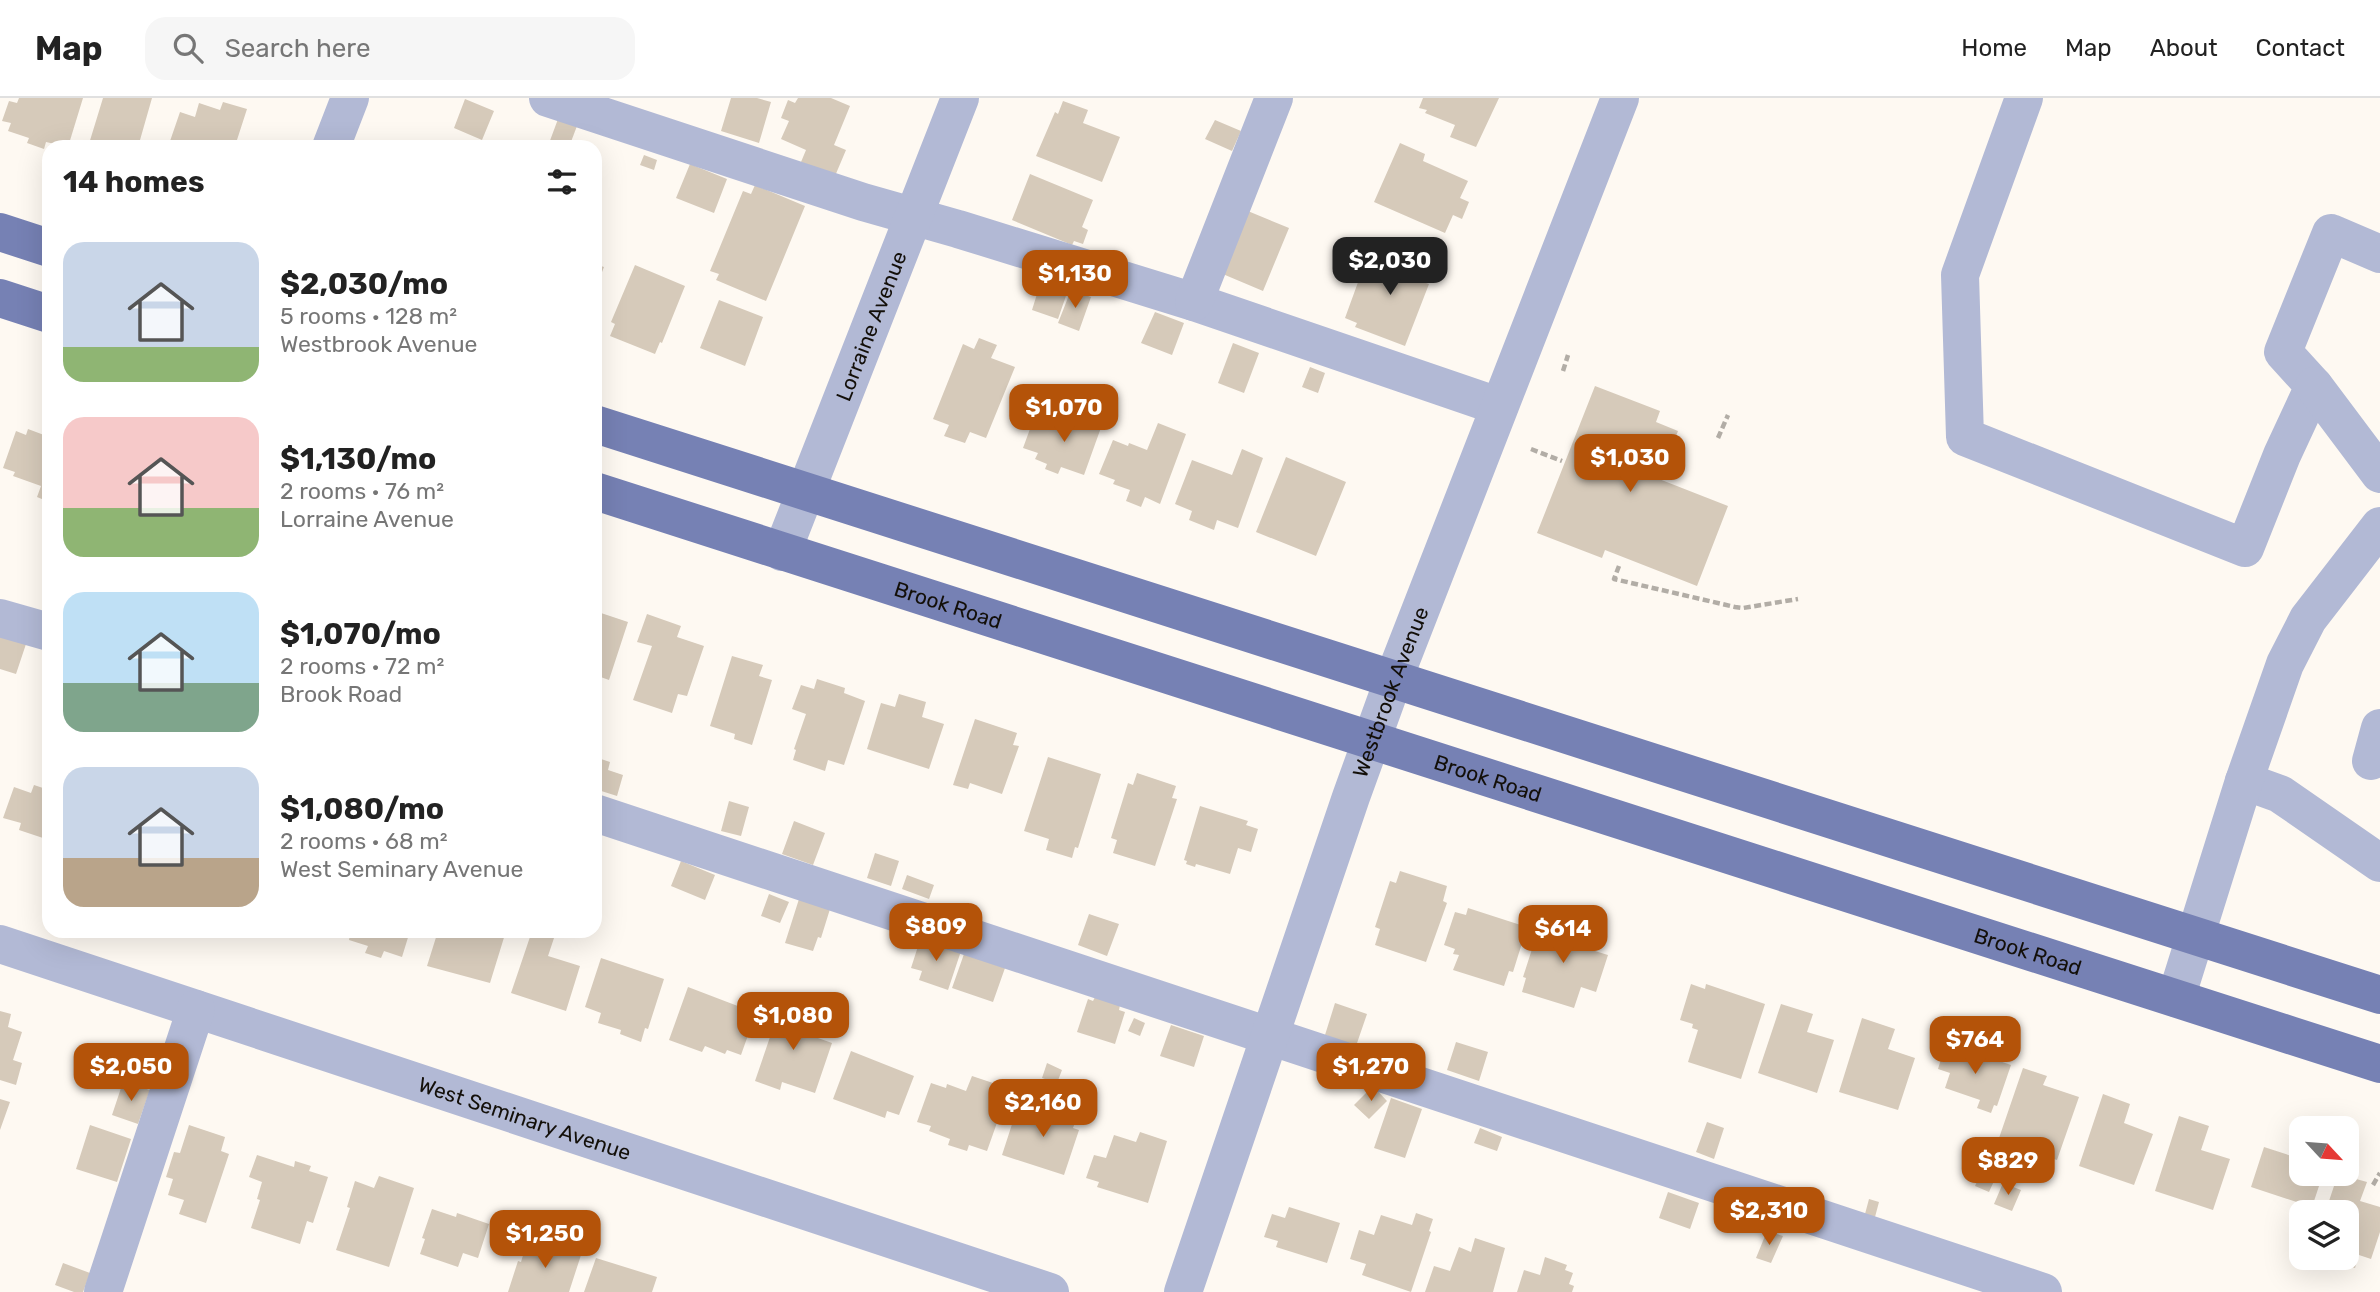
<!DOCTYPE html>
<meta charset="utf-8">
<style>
:root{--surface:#fff;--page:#f6f6f6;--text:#222;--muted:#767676;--line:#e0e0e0;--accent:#b45309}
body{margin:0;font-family:Rubik,sans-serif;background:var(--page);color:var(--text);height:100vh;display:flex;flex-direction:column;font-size:26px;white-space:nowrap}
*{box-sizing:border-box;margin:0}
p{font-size:23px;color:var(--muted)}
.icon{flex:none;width:38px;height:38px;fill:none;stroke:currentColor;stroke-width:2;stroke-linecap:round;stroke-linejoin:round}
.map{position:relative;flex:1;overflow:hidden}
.drawer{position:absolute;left:42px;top:42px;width:560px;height:798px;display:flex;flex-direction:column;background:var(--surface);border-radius:21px;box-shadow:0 7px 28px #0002}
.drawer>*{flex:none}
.needle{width:46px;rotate:116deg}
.buttons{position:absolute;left:2289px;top:1018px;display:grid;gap:14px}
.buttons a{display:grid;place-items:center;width:70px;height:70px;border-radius:14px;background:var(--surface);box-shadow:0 7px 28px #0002;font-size:35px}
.price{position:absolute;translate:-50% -60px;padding:0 16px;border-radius:14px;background:var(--accent);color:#fff;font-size:23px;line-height:46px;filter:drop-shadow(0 2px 4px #0008)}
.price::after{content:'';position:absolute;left:50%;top:42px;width:21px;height:16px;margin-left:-10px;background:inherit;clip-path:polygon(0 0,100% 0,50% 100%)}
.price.active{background:#222;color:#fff}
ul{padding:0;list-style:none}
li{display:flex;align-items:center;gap:21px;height:175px;padding:0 21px}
li span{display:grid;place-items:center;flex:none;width:196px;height:140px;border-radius:21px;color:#555}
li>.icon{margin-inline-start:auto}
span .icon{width:84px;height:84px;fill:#fffc;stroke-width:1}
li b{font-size:30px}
h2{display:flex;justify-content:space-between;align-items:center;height:84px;padding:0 21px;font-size:30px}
header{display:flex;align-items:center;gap:42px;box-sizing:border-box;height:98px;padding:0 35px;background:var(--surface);border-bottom:2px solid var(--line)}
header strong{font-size:33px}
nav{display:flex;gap:38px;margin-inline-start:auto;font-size:24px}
.search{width:490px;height:63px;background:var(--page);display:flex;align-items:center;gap:18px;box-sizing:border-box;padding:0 24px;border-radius:21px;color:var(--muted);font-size:26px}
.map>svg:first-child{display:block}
</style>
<header>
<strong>Map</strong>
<div class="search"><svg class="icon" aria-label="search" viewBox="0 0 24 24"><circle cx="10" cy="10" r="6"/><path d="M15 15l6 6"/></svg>Search here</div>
<nav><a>Home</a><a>Map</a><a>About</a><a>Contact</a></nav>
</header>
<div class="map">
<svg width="2380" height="1194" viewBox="0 0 2380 1194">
<rect width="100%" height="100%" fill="#fef9f2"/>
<path fill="#d6caba" d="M19 0H83L68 49 46 44 44 51 27 45 29 40 8 33 11 25 2 23 9 3 17 5Z
M103 0H152L138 49H88Z
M731 0H757L771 4 759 45 721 33Z
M798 0H831L850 8 834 47 846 52 835 78 801 64 806 52 781 41 789 23 781 20 788 2 795 5Z
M1423 0H1499L1476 49 1450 39 1455 27 1425 15 1427 12 1419 10Z
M465 1 494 13 482 42 454 30Z
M1063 3 1088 12 1083 25 1120 39 1102 84 1036 58 1055 14 1058 16Z
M223 4 247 11 236 45 228 43 226 49H168L180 14 195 19 199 5 220 12Z
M558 21 577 28 569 49 548 48Z
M1215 22 1241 33 1232 53 1205 41Z
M1400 45 1425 56 1423 63 1468 83 1460 100 1469 104 1462 121 1453 117 1445 135 1374 104Z
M644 57 657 62 654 72 640 67Z
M690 66 727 81 714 115 676 100Z
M1030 76 1093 102 1082 129 1088 132 1083 146 1074 143 1072 147 1012 122Z
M755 87 805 108 766 203 716 182 719 176 710 173 743 93 751 96Z
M1243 111 1289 130 1263 193 1218 174Z
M1395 149 1428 162 1420 183 1429 186 1405 248 1355 229 1357 225 1345 220 1365 165 1386 173Z
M595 166 604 169 595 192Z
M635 167 685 188 662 245 660 244 655 256 610 238 615 226 611 224Z
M1041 183 1068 192 1058 221 1032 212Z
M1071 192 1091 199 1079 233 1058 225Z
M719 202 763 219 745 268 700 250Z
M1155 214 1184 225 1172 257 1141 245Z
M979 240 997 247 991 260 1015 269 986 340 970 334 965 345 944 338 949 327 933 321 963 246 974 251Z
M1233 245 1259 255 1244 295 1218 285Z
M1310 269 1325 275 1318 295 1302 289Z
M1595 288 1660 313 1656 324 1678 333 1659 381 1728 408 1697 488 1605 452 1602 460 1537 435Z
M1081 316 1103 324 1084 377 1061 369 1058 376 1045 371 1047 366 1035 361 1038 355 1023 350 1034 320 1049 325 1050 321 1075 331Z
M49 325V404L37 399 41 388 13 378 15 374 3 370 16 333 26 337 28 331 44 337Z
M1158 325 1186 336 1160 406 1145 399 1141 409 1126 403 1130 392 1113 386 1115 382 1099 376 1113 342 1128 348 1129 345 1147 352Z
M1242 351 1263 360 1238 430 1217 422 1214 432 1189 422 1192 413 1175 406 1192 362 1232 377Z
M1286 359 1346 384 1316 458 1256 434Z
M595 513 628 524 609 582 595 577Z
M647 516 681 528 677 539 704 548 687 598 678 596 672 615 633 602 652 548 637 544Z
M0 537 26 546 16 576 0 571Z
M732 558 763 567 759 578 772 582 752 647 734 641 735 636 710 628Z
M817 581 845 590 844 595 865 603 844 667 828 662 825 673 793 662 796 652 794 651 806 616 792 611 801 587 814 591Z
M899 596 926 604 922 619 944 626 929 671 867 651 881 605 895 609Z
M975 621 1017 635 1013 647 1019 648 1002 696 970 685 968 691 953 687Z
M595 659 610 664 608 672 623 677 617 698 595 691Z
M1048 659 1101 676 1078 750 1075 749 1072 760 1046 752 1049 741 1024 733Z
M1137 675 1176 688 1172 700 1177 701 1155 768 1113 755 1117 742 1111 740 1128 685 1133 687Z
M34 687 49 692V742L19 732 21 725 3 720 14 689 31 695Z
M729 703 749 709 741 738 721 733Z
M1200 708 1248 723 1246 727 1258 731 1251 754 1238 750 1230 776 1196 766 1195 769 1186 766 1187 763 1184 762Z
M794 723 825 735 813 767 782 756Z
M875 755 899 763 891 788 867 780Z
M681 763 715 777 705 802 671 788Z
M1400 773 1447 788 1443 803 1447 805 1426 864 1375 847 1380 831 1375 829 1390 783 1396 785Z
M907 777 934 787 929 801 902 791Z
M769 796 789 804 780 825 761 818Z
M799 801 830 811 821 840 818 839 813 853 785 845Z
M1468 810 1527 829 1513 874 1509 873 1504 888 1453 872 1459 857 1453 856 1455 851 1444 847 1455 814 1466 817Z
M1089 816 1119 826 1107 858 1078 847Z
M1541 823 1600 841 1595 853 1608 857 1596 894 1581 889 1574 910 1522 894 1526 880 1523 879Z
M340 833H410L402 859 384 853 381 860 365 855 368 848 349 842 350 837Z
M438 833H506L490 885 427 868Z
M532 833 554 840 548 858 580 868 566 913 511 895Z
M921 839 961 853 948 892 919 882 922 873 911 870Z
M964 856 1005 870 993 904 952 890Z
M601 860 664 881 648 931 645 930 641 944 620 936 621 932 598 925 601 915 585 909Z
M1691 886 1705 891 1706 886 1765 906 1741 981 1688 964 1698 932 1692 930 1693 926 1680 922Z
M688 889 743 910 739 921 752 926 741 957 727 952 725 956 705 948 702 954 669 942Z
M1095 899 1120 907 1119 912 1125 914 1115 946 1077 934 1088 901 1093 903Z
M783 901 810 910 801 934 832 945 815 995 782 984 780 992 755 983Z
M1335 905 1367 916 1356 948 1325 937Z
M1781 906 1813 916 1807 934 1834 942 1817 995 1758 975Z
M0 913 11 916 8 929 22 934 13 962 22 965 16 987 0 982Z
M1134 920 1145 925 1140 938 1128 933Z
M1862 920 1895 931 1888 951 1915 960 1898 1012 1839 994Z
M1171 927 1204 938 1194 969 1160 958Z
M1456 944 1488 954 1479 983 1447 972Z
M1945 948 1958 953 1959 949 2011 967 1997 1008 1994 1007 1991 1015 1977 1010 1980 1002 1945 990 1950 975 1938 971Z
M851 953 914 978 899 1017 887 1013 885 1020 833 1001Z
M1047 965 1062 972 1057 985 1042 980Z
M2023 970 2047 978 2043 987 2079 999 2057 1062 1998 1043Z
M972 978 1002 988 997 1002 1004 1005 987 1053 969 1047 967 1053 948 1047 950 1041 929 1033 931 1028 917 1024 931 985 946 990 947 986 966 993Z
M123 984 150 992 138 1026 112 1017Z
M1373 988 1387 1003 1369 1021 1354 1007Z
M2103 996 2130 1006 2124 1025 2153 1036 2134 1087 2079 1068Z
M1391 1000 1422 1011 1405 1060 1374 1050Z
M0 1001 10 1004 0 1032Z
M1052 1007 1078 1016 1073 1030 1079 1032 1064 1077 1002 1057 1016 1014 1030 1018 1032 1013 1048 1019Z
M2179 1018 2209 1028 2201 1052 2230 1061 2213 1112 2155 1093Z
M1707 1024 1724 1030 1714 1061 1696 1054Z
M90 1027 131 1041 117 1084 76 1071Z
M189 1027 225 1039 221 1053 229 1056 206 1125 179 1116 184 1102 168 1097 173 1081 166 1079 174 1054 180 1055Z
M1480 1030 1502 1039 1497 1053 1474 1045Z
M1140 1034 1167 1043 1148 1105 1097 1089 1099 1084 1086 1080 1094 1057 1106 1060 1114 1037 1136 1044Z
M2264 1049 2301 1061V1076H2323L2312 1109 2251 1089Z
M257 1057 294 1069 295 1063 311 1068 309 1073 328 1079 313 1125 307 1123 300 1146 251 1130 260 1102 257 1101 262 1084 249 1079Z
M2338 1076 2367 1084 2360 1103 2380 1109V1134L2371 1161 2359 1157 2355 1170 2326 1161 2347 1160V1115H2325Z
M1980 1077 1994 1083 1989 1094 1975 1088Z
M379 1078 414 1090 389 1169 336 1152 350 1110 347 1109 355 1083 374 1090Z
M2003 1085 2021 1092 2012 1113 1994 1106Z
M1668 1094 1699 1105 1690 1131 1659 1120Z
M1869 1101 1879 1104 1875 1119 1865 1116Z
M1289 1109 1340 1125 1327 1165 1276 1149 1278 1143 1264 1139 1272 1116 1285 1120Z
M432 1111 456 1119 457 1115 489 1126 478 1160 463 1155 458 1169 420 1156 425 1141 422 1140Z
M1416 1115 1433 1121 1429 1133 1431 1134 1411 1194 1362 1177 1366 1166 1350 1161 1359 1132 1374 1137 1381 1117 1412 1127Z
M1767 1133 1783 1138 1771 1165 1756 1160Z
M1475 1140 1505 1150 1493 1194H1425L1434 1168 1450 1173 1459 1149 1471 1154Z
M528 1141 581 1157 569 1194H508L518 1163 521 1164Z
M1545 1159 1567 1167 1565 1172 1573 1175 1569 1186 1574 1188 1572 1194H1517L1524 1172 1540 1177Z
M596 1160 657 1179 652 1194H584Z
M63 1165 90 1175 83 1194H74L55 1187Z"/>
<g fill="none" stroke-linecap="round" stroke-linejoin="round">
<path stroke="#b2ada6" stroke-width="4.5" stroke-dasharray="7 3.5" stroke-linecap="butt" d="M1563 273 1568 257
M1718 340 1728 317
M1531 351 1562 363
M1619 468 1614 481 1735 509 1743 510 1798 501
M2373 1087 2380 1075"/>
<g stroke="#b2b9d5" stroke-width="38">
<path d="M548 0 863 104 958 131 1194 204 1498 308"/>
<path d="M2024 0 1960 177 1965 339 2245 450 2282 357 2314 288 2283 254 2331 135 2380 156"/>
<path d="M331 49 350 0"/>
<path d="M1194 204 1274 0"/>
<path d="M2314 288 2380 376"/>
<path id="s1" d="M782 454 960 0"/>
<path d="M0 520 49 534"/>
<path d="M2371 663 2380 630"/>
<path d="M2244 683 2280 696 2380 765"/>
<path d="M595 715 2043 1194"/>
<path id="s2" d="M0 846 1050 1194"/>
<path d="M2176 900 2244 683 2285 566 2308 521 2380 428"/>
<path d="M103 1194 196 911"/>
<path id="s3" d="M1183 1194 1351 699 1394 580 1620 0"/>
</g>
<g stroke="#7681b4" stroke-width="38">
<path d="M0 134 49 150"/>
<path d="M0 200 49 216"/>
<path d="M595 326 2380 897"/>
<path id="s4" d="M595 393 2380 966"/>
</g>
</g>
<g text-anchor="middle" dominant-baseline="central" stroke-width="7" stroke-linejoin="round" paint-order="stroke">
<g font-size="21" fill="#130f09" stroke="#fff">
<text stroke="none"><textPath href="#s1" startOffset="243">Lorraine Avenue</textPath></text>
<text stroke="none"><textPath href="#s4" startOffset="371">Brook Road</textPath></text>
<text stroke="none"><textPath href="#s3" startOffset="635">Westbrook Avenue</textPath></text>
<text stroke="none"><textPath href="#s4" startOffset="938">Brook Road</textPath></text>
<text stroke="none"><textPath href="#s4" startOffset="1505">Brook Road</textPath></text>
<text stroke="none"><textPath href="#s2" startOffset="553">West Seminary Avenue</textPath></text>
</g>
</g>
</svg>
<div class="buttons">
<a><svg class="needle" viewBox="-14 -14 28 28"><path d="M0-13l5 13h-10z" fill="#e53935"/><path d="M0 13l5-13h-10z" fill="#767676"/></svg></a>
<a><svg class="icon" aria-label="layers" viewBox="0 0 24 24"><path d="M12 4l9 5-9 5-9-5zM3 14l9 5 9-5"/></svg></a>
</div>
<b class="price active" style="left:1390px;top:199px">$2,030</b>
<b class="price" style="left:1075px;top:212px">$1,130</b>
<b class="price" style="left:1064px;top:346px">$1,070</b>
<b class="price" style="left:1630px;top:396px">$1,030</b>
<b class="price" style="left:936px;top:865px">$809</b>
<b class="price" style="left:1563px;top:867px">$614</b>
<b class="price" style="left:793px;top:954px">$1,080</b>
<b class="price" style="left:1975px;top:978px">$764</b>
<b class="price" style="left:131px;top:1005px">$2,050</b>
<b class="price" style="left:1371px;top:1005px">$1,270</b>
<b class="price" style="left:1043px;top:1041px">$2,160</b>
<b class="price" style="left:2008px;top:1099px">$829</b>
<b class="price" style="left:1769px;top:1149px">$2,310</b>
<b class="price" style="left:545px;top:1172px">$1,250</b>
<section class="drawer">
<h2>14 homes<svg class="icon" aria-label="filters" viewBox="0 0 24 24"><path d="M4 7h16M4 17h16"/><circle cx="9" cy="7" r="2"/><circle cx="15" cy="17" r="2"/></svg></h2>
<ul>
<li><span style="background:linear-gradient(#c9d6e8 75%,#8fb573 0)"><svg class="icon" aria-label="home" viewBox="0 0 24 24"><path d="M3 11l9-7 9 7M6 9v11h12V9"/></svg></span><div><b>$2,030/mo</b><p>5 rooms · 128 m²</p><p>Westbrook Avenue</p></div></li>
<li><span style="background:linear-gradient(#f6c9c9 65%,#8fb573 0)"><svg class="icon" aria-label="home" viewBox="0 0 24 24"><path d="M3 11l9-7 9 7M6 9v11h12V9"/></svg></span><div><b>$1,130/mo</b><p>2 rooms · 76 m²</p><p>Lorraine Avenue</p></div></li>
<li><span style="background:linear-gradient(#bfe0f5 65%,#7fa58c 0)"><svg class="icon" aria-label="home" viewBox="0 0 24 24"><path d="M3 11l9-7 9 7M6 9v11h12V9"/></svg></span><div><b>$1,070/mo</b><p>2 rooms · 72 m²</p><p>Brook Road</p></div></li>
<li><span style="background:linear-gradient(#c9d6e8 65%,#b9a48a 0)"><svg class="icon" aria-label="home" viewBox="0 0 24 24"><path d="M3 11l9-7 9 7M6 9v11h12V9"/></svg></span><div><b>$1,080/mo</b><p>2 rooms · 68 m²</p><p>West Seminary Avenue</p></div></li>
</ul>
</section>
</div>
